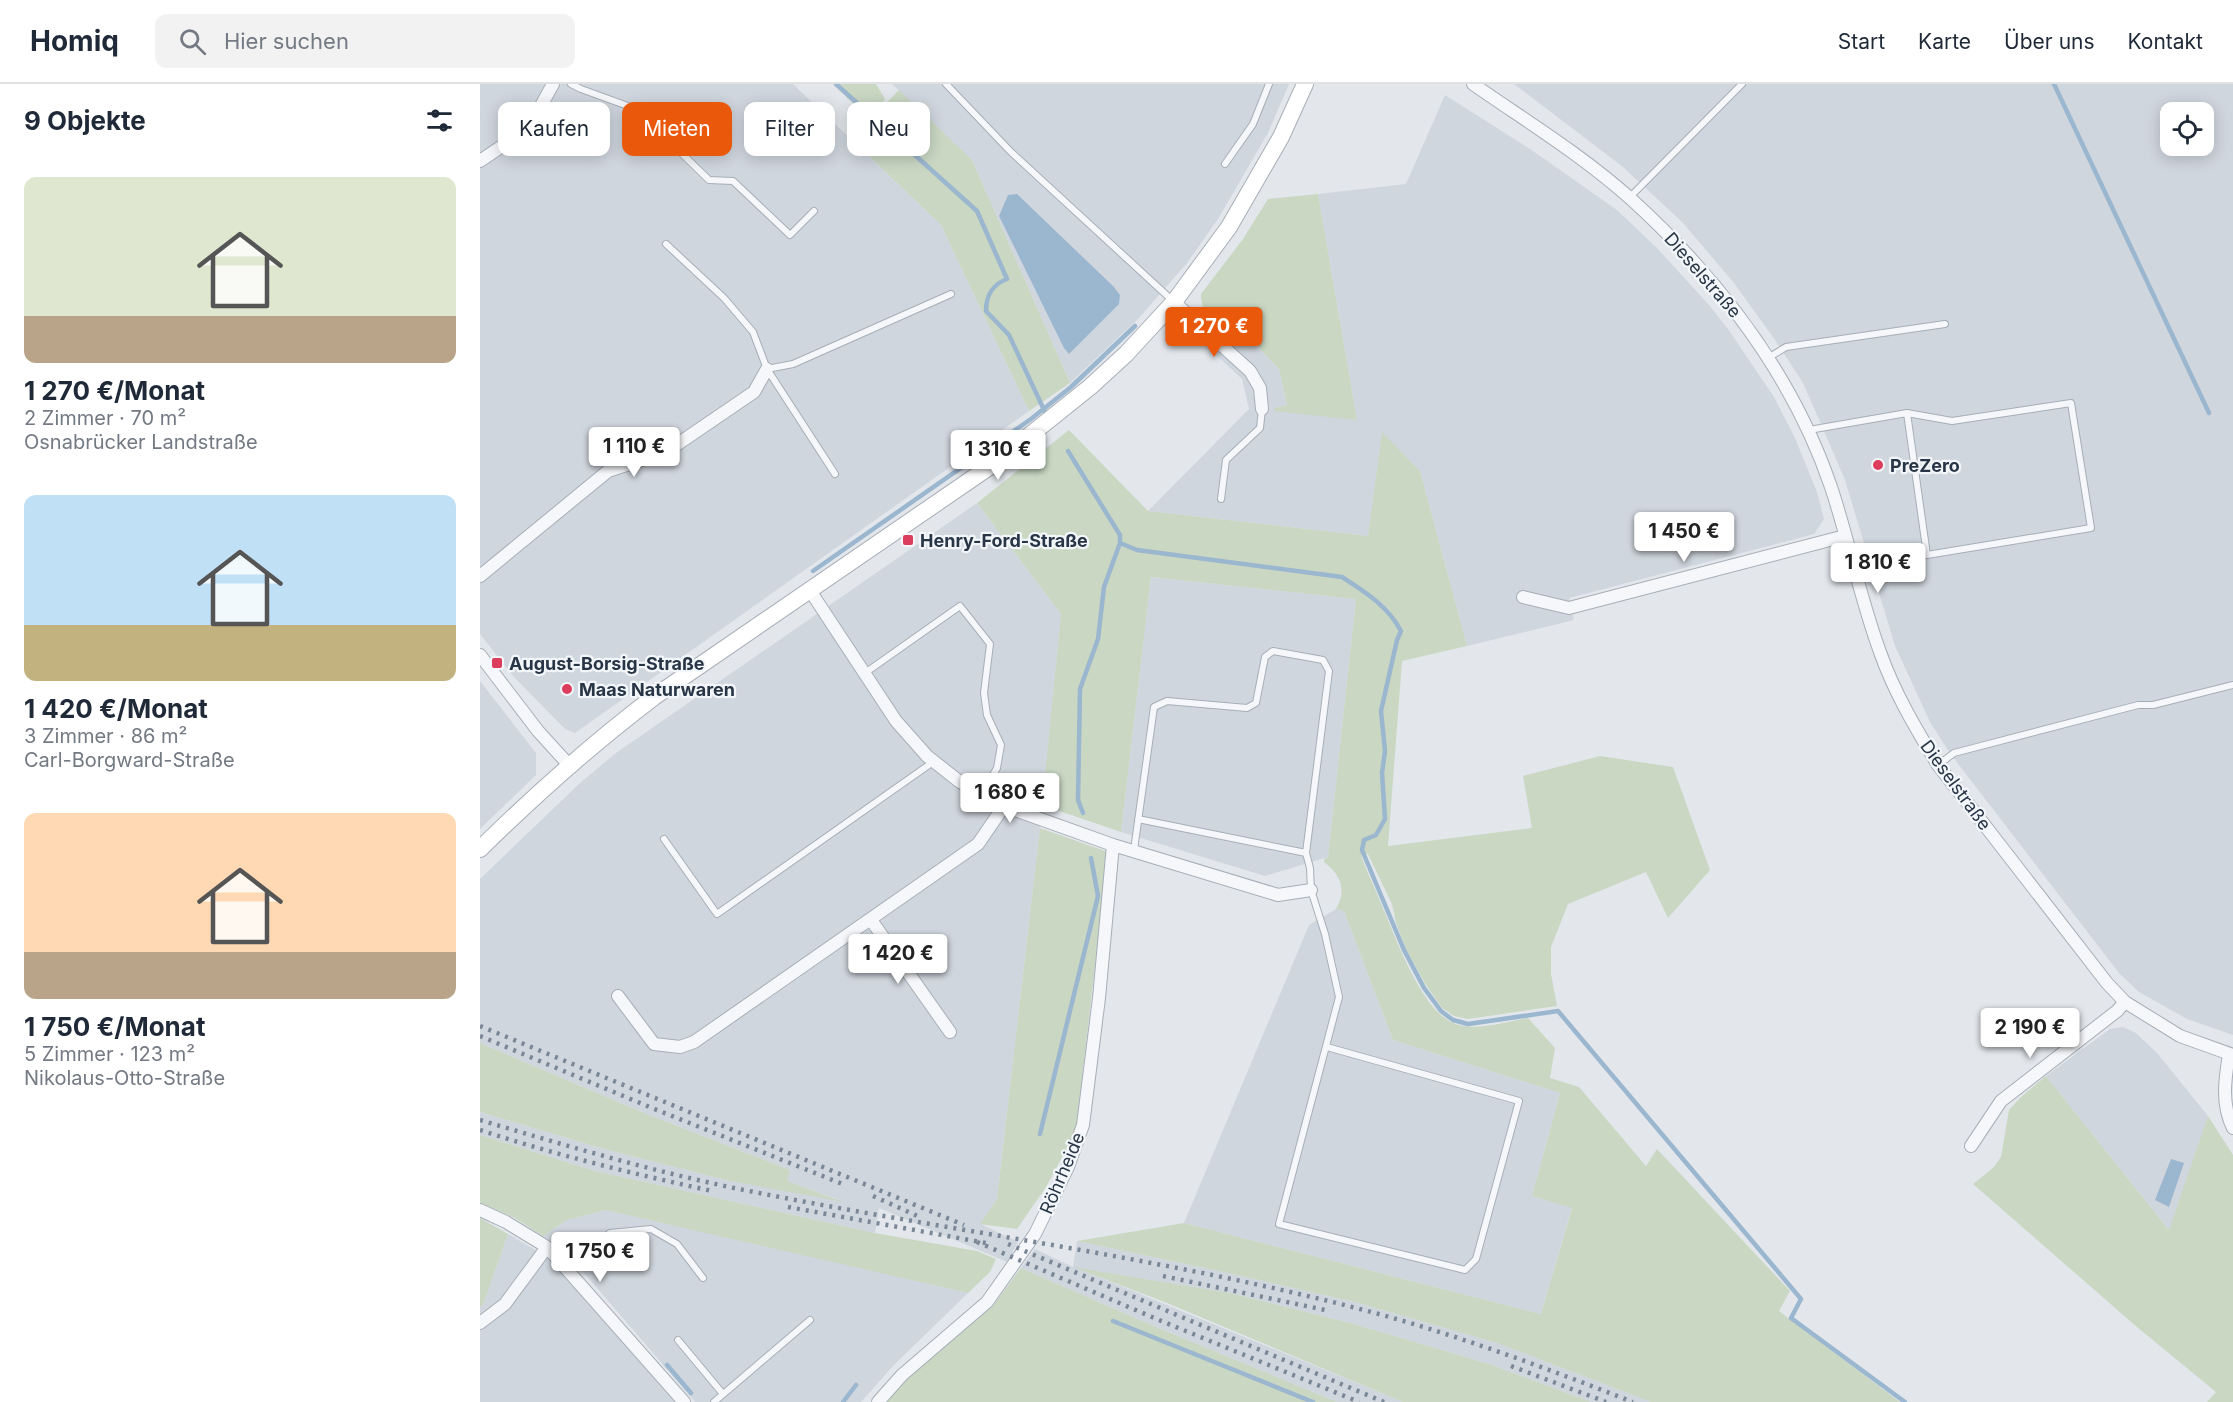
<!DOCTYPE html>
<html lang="de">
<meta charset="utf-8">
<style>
:root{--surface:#fff;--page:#f2f2f3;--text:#1f2937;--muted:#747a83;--line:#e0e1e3;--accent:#ea580c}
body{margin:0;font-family:Inter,sans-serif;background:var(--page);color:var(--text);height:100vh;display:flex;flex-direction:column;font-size:22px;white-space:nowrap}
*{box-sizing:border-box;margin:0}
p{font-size:20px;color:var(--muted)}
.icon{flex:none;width:33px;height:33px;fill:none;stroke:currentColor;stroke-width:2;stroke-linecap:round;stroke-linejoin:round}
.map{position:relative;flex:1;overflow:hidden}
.sheet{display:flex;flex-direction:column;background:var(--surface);width:480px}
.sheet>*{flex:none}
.top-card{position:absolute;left:18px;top:18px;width:570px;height:54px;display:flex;gap:12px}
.buttons{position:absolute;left:1680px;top:18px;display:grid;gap:12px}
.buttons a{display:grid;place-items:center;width:54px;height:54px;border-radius:12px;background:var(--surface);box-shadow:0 3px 15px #0003;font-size:30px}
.price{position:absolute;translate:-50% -51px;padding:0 14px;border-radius:6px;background:#fff;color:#222;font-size:20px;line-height:39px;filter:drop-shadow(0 2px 3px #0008)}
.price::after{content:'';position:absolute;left:50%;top:36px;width:18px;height:14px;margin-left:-9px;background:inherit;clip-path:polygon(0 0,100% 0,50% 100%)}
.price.selected{background:var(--accent);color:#fff}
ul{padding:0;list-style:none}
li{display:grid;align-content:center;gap:12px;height:318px;padding:0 24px}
li span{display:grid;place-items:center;height:186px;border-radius:12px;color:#555}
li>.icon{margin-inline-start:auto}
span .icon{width:108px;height:108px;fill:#fffc;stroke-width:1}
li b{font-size:26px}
h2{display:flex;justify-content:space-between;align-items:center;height:72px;padding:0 24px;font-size:26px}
.tag{padding:0 21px;border-radius:12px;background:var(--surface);box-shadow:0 3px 15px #0003;font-size:21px;line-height:54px}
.tag.selected{background:var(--accent);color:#fff}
header{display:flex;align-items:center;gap:36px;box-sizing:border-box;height:84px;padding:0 30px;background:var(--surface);border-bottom:2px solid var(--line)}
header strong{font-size:28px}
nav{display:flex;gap:33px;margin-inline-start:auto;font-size:21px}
.search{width:420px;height:54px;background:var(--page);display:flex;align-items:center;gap:15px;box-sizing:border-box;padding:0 21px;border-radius:12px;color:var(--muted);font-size:22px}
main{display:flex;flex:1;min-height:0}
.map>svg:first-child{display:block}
</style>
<header>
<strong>Homiq</strong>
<div class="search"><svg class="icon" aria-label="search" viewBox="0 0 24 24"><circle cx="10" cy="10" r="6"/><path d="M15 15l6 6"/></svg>Hier suchen</div>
<nav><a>Start</a><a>Karte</a><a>Über uns</a><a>Kontakt</a></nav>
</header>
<main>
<section class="sheet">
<h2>9 Objekte<svg class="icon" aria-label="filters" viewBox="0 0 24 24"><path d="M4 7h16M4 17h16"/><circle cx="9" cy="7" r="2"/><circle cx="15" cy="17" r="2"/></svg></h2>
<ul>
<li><span style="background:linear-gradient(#dfe7d0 75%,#b9a48a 0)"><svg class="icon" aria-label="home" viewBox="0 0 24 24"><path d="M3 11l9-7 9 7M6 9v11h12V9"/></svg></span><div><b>1 270 €/Monat</b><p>2 Zimmer · 70 m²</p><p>Osnabrücker Landstraße</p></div></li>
<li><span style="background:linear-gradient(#bfe0f5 70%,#c2b280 0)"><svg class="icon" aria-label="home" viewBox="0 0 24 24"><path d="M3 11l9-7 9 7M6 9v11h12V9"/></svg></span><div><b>1 420 €/Monat</b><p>3 Zimmer · 86 m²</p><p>Carl-Borgward-Straße</p></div></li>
<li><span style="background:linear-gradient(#ffd9b3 75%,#b9a48a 0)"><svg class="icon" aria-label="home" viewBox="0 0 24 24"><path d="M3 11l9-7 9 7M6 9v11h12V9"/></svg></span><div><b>1 750 €/Monat</b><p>5 Zimmer · 123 m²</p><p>Nikolaus-Otto-Straße</p></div></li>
</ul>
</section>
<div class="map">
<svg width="1753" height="1318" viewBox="0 0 1753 1318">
<rect width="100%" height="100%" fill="#e3e7ec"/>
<path fill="#d0d6de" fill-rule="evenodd" d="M0 0H313L461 141 549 327 95 649 85 645 34 593 0 550Z
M412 0H809L788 49 738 135 707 179 658 235 590 299 492 76Z
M1034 0H1753V951L1707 935 1659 908 1639 889 1469 668 1450 638 1415 562 1365 396 1347 354 1323 299 1295 256 1254 199 1203 139 1143 83ZM1690 28H1724V62H1690Z
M965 11 1053 67 1137 126 1177 164 1229 221 1248 245 1294 313 1315 354 1337 408 1344 435 1334 450 1089 514 1094 536 987 562 940 387 902 349 888 452 668 427 769 325 762 295 732 267 756 241 799 285 807 321 795 324 877 336 838 110 926 100Z
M497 419 581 530 560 744 517 1115 501 1140 538 1158 527 1178 399 1124 395 1149 115 1087 0 1051V1028L124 1065 250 1097 360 1116 306 1097 310 1086 169 1031 0 959V795L100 699 136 669Z
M671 493 876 515 848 773 785 792 641 748Z
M0 597 56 669V691L0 745Z
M856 825 864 827 913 956 1080 1009 1052 1112 1092 1123 1061 1230 704 1139 829 841Z
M1643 943 1656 949 1678 970 1728 1032 1690 1147 1566 992 1630 945Z
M126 1126 288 1162 488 1209 414 1281 381 1318H215L80 1161 63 1152 87 1136Z
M28 1150 64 1171 92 1197 196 1318H0V1223L3 1221Z
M597 1157 753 1190 879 1219 1017 1259 1171 1318H1111L1009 1280 874 1240 750 1209 597 1184 923 1318H857L676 1243 541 1184 555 1165 593 1183Z"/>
<path fill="#c9d7c3" d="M353 0H396L405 15 398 24 386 32Z
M419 6 492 76 590 299 549 327 461 141 371 55Z
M838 110 877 336 794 327V324L807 321 799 285 757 241 746 252C734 239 720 228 721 210L763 155 788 115Z
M589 346 668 427 888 452 902 348 940 387 987 562 922 577 908 762 1052 744 1043 692 1120 672 1193 683 1230 786 1188 834 1166 788 1088 820 1071 863V890L1077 922 988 935 974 932 962 924 944 898 926 865 916 839 912 820 888 770 881 771C886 786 894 802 900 817 914 849 939 922 971 938 993 949 1025 938 1048 934L1075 964 1070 994 1099 1003 1166 1082 1177 1065 1310 1207 1299 1227 1420 1318H1171L1017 1259 879 1219 753 1190 597 1157 704 1139 1061 1230 1092 1124 1052 1112 1080 1009 913 956 864 827 856 825C867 806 861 791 844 778V775L848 773 876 515 671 493 641 748 562 721 581 530 497 419Z
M560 744 628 768 596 1047 566 1103 537 1145 500 1140 517 1115Z
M0 959 169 1031 310 1086 307 1097 364 1118 250 1097 124 1065 0 1028Z
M1566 992 1689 1146 1728 1032 1753 1071V1318H1727L1736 1308 1657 1243 1493 1100 1513 1084 1521 1073 1529 1026 1542 1012Z
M0 1051 115 1087 395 1149 497 1167 516 1175 510 1188 488 1209 126 1126 87 1136 63 1152 35 1134 0 1119Z
M0 1134 28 1150 3 1221 0 1223Z
M593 1183 750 1209 874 1240 1009 1280 1111 1318H923L687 1219Z
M541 1184 676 1243 857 1318H405L449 1274 512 1223Z"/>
<path fill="#9bb6cf" d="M537 110 633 202 640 211 639 220 589 270 584 264 519 132 528 111Z
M1691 1075 1704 1079 1689 1123 1675 1116Z"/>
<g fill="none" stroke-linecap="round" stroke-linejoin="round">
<path stroke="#9bb6cf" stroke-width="4.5" d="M356 0 497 127 527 195C513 200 506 212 506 227L529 251 565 328
M1574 0 1729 329
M588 367 640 451V459L624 503 618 555 600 605 598 716 603 729
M640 459 657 466 862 493C885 508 908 522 921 547L917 556 901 627 905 667 902 689 905 735 896 751 884 756 882 766 924 866 944 904 961 927 973 936 988 940 1078 927 1321 1215 1311 1234 1425 1318
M333 487 551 335 591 303 655 242
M560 1050 618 812 611 774
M633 1237 833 1318
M187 1281 211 1309
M363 1318 376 1301"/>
<g stroke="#a7aeb7" stroke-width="8">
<path id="lane" d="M91 0 101 5 156 25 229 96 253 97 310 151 334 127
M466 0 531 68 693 217
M196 63 233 25
M745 80 773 40 789 0
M1150 113 1262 0
M186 160 244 214 273 248 287 285 355 390
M1288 274 1306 263 1465 240
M287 285 313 280 471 210
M1329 346 1427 329 1447 471 1611 444 1591 319 1472 337 1427 329
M741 415 746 376 780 344 782 325
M385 589 480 522 510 560 504 609 507 631 521 661 517 684 502 710
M1458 681 1474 669 1658 621H1673L1753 601
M184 755 237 830 453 678
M654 766 674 623 687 617 767 624 776 619 785 573 793 567 843 576 849 587 826 769 658 735
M826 769 830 784 831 806 845 850 859 913 799 1140 985 1186 996 1175 1039 1017 847 963
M84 1181 130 1149 171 1145 197 1160 223 1194
M198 1256 243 1310
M234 1318 330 1236"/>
</g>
<g stroke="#a7aeb7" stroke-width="14">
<path id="street" d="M993 0C1046 37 1102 71 1151 115 1239 195 1312 289 1351 403 1369 457 1380 514 1400 568 1414 608 1436 645 1458 681L1627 899 1645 918 1700 952 1753 971
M0 77 34 54 52 38 73 0
M694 218 770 287 780 304 782 325
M0 492 128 387 186 368 274 308 287 285
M329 505 416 637 447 672 480 698 524 722 633 761 798 811 831 806
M1043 513 1089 524 1365 452
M0 571 58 647 89 681
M391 836 470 948
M138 912 174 960 200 963 214 958 498 760 524 722
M1749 970C1745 995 1741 1020 1753 1044
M1491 1062 1521 1017 1637 927 1645 918
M0 1126 26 1138 67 1163 204 1318
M0 1239 25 1220 67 1163
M398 1318 422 1291 507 1218 555 1150 588 1083 603 1041 619 914 633 761"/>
</g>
<g stroke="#a7aeb7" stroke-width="18">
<path id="secondary" d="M0 765C55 711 112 660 174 613L515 379 610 303 646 270 694 218 749 143 801 53 825 0"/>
</g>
<use href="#lane" stroke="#f6f7fa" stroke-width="6"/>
<use href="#street" stroke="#f6f7fa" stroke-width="12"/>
<use href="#secondary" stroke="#fff" stroke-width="16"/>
<path stroke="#7a8797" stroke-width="4.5" stroke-dasharray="3 6" stroke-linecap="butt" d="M0 942 484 1141
M0 952 172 1024 365 1101
M0 1036C84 1061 168 1086 254 1104 461 1146 671 1171 876 1224 970 1248 1063 1283 1153 1318
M0 1046C76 1071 154 1090 232 1107
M393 1112 442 1134
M308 1123 506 1159
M497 1158 679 1236 879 1318
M528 1160 904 1318
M683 1192 850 1227
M1031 1282 1126 1318"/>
</g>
<g fill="#dc3d5c" stroke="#f3f6f9" stroke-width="2">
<circle cx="1398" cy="381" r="6"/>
<rect x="422" y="450" width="12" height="12" rx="3"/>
<rect x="11" y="573" width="12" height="12" rx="3"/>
<circle cx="87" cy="605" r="6"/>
</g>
<g text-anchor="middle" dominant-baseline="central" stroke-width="4.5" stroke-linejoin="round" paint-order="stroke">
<g font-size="18" fill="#283546" stroke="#f3f6f9">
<text transform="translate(1223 191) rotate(49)">Dieselstraße</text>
<text transform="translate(1476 701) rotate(54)">Dieselstraße</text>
<text transform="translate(582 1089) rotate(-67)">Röhrheide</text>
</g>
<g font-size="18" font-weight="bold" fill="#283546" stroke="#f3f6f9" text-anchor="start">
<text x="1410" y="381">PreZero</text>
<text x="440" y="456">Henry-Ford-Straße</text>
<text x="29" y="579">August-Borsig-Straße</text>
<text x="99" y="605">Maas Naturwaren</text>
</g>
</g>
</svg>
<div class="buttons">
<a><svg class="icon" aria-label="locate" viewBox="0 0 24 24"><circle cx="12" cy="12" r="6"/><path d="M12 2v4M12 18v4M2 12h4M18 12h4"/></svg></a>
</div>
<b class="price selected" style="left:734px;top:274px">1 270 €</b>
<b class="price" style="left:154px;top:394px">1 110 €</b>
<b class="price" style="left:518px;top:397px">1 310 €</b>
<b class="price" style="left:1204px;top:479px">1 450 €</b>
<b class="price" style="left:1398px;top:510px">1 810 €</b>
<b class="price" style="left:530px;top:740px">1 680 €</b>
<b class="price" style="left:418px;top:901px">1 420 €</b>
<b class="price" style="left:1550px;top:975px">2 190 €</b>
<b class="price" style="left:120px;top:1199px">1 750 €</b>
<div class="top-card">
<a class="tag">Kaufen</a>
<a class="tag selected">Mieten</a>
<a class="tag">Filter</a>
<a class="tag">Neu</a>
</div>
</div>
</main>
